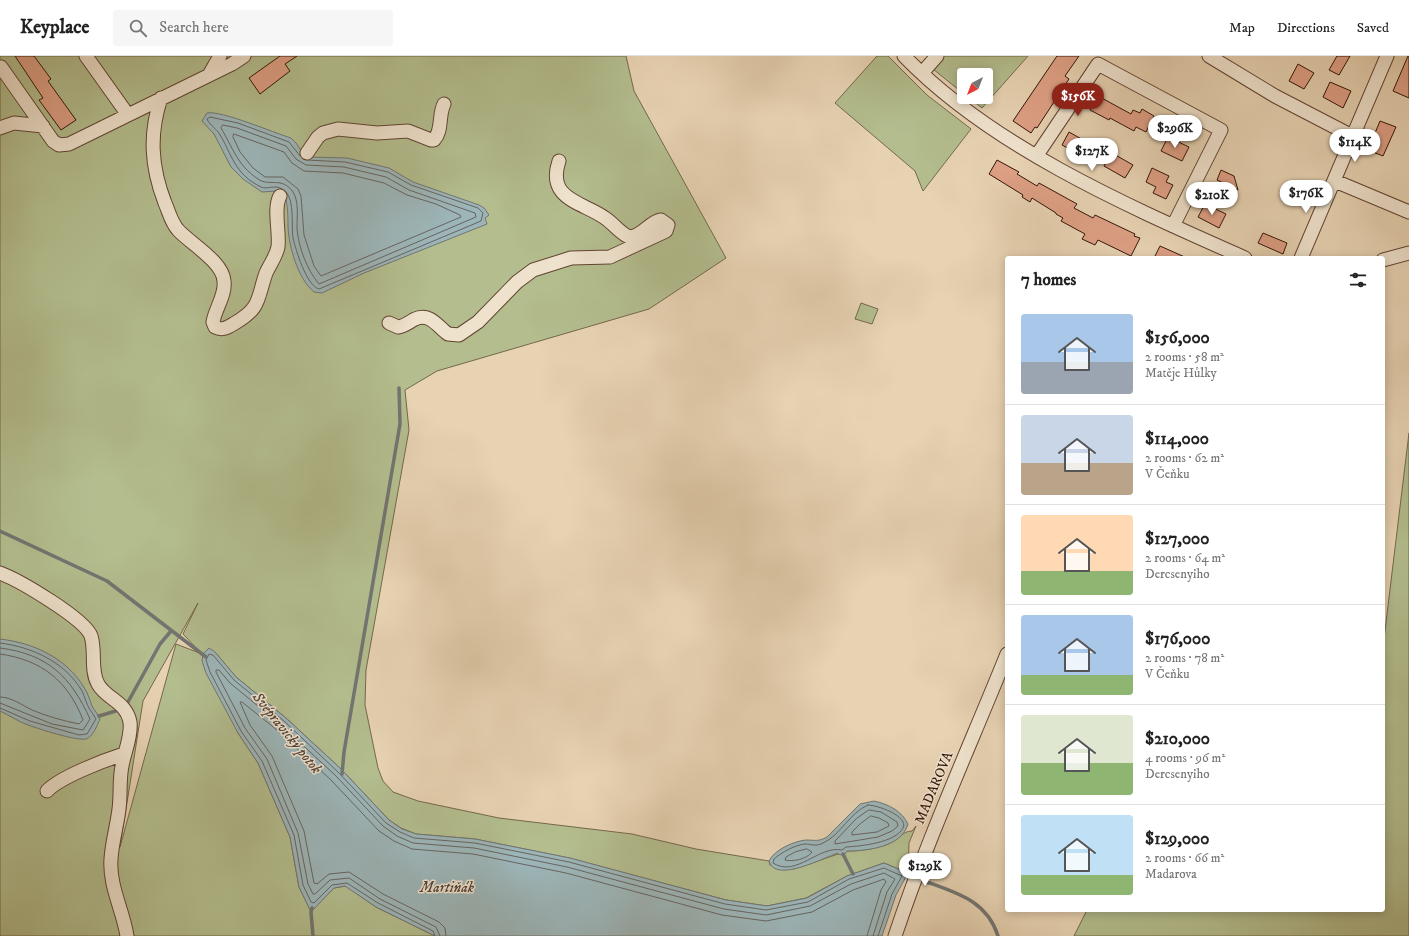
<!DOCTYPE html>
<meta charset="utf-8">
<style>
:root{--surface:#fff;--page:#f6f6f6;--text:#222;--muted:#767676;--line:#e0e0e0;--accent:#8f2418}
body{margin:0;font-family:"IM FELL DW Pica",serif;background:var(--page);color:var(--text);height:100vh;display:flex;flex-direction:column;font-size:15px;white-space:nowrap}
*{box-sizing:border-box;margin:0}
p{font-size:13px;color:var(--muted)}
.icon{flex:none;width:22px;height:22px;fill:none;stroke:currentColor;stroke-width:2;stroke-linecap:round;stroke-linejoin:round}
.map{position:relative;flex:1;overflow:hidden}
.panel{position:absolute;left:1005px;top:200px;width:380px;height:656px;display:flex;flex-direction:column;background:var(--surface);border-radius:4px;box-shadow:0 2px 10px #0003}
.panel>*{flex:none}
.needle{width:26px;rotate:222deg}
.fabs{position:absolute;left:957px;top:12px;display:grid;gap:8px}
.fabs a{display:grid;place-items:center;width:36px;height:36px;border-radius:4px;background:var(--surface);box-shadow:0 2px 10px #0003;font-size:20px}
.price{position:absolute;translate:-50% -34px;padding:0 9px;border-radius:14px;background:#fff;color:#222;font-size:13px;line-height:26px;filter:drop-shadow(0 1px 2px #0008)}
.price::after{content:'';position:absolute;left:50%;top:24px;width:12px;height:9px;margin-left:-6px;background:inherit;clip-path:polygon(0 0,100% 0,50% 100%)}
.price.active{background:var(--accent);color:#fff}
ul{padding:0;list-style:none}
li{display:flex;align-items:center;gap:12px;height:100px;padding:0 16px}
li+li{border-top:1px solid var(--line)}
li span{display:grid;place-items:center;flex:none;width:112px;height:80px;border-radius:4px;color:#555}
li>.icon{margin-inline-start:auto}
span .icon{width:48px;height:48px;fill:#fffc;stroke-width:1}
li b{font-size:17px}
h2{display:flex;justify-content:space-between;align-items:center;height:48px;padding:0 16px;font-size:17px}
header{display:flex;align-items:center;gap:24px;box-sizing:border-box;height:56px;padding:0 20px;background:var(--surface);border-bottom:1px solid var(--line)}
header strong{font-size:19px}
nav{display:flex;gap:22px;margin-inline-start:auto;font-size:14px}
.search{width:280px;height:36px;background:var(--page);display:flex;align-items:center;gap:10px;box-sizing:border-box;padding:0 14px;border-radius:4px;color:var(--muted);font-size:15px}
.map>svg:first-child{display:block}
</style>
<header>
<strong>Keyplace</strong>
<div class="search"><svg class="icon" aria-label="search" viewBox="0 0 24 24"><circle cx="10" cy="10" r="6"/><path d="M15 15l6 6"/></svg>Search here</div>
<nav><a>Map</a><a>Directions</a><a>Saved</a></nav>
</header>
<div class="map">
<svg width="1409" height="880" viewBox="0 0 1409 880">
<rect width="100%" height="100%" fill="#e7d2b2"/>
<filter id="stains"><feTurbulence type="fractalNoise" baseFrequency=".005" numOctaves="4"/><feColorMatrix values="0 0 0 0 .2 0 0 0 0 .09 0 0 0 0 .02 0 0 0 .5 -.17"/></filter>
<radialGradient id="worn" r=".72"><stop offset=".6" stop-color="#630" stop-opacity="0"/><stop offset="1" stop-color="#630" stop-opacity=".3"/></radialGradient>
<path fill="#b3bd8e" stroke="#74684b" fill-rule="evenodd" d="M0 0H626L634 35 726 202 649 253 437 315 405 334 409 374 366 614 365 649 378 712 383 725 393 736 418 745 499 762 632 778 696 793 769 805 770 809 794 813 847 795C860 795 875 793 888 788 897 785 902 775 912 775L916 770 909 787 908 817 884 807 847 820 806 842 767 850 726 844 569 802 475 783 416 778 401 772 389 764 341 713 286 662 236 621 215 596 238 677 258 707 290 781 299 831 311 855 334 832 346 830 376 851 435 880H0ZM198 547 183 578 202 598 176 588 120 791 143 645Z
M877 0H888L927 39 971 73 923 135 915 115 835 47Z
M943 0H1028L982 52 968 41H986V19H964V38L933 13Z
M861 247 878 253 872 268 855 263Z
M1409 377V880H1074L1087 854H1383V591Z"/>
<path fill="#9cb5b8" stroke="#727572" d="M207 57C221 54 274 77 291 82L296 87 302 96 309 101 347 102 389 112 413 126 479 149 484 152 489 159 485 162 487 168 364 217 322 237 314 236C298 223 289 191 288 171 288 161 288 150 285 140L277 135 262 136 243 123 231 111 214 78 202 65Z
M0 583C34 587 67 602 85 633 88 638 90 644 92 650 94 654 98 658 100 663 97 669 93 681 86 683 76 685 39 673 28 669 19 666 9 659 0 655Z
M209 592 215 596 236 621 286 662 341 713 389 764 402 773 416 778 475 783 570 802 726 844 767 850 807 842 847 820 884 807 908 817 896 839 882 880H435L376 851 345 830 334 832 311 856 299 831 290 781 258 707 238 677 206 617 202 605 203 598Z
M874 745C888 748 902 755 908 768 902 791 867 795 847 795L845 798 840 799 838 797C825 801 775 828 769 805 774 794 794 785 806 784 815 784 818 786 827 781L860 748Z"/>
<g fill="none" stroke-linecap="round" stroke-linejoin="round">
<path stroke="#686460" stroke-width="1" d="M223 69 237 72 286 90 296 103 306 109 344 111 386 121 409 134 475 157 476 161 319 228C307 214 298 190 297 172 297 161 299 145 293 136 282 120 269 131 258 123 237 109 233 92 221 72Z
M234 78 284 96 292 107 304 115 343 117 384 127 407 139 436 148 460 159 461 161 321 220 314 210 304 179 301 140 298 133 283 121H265L253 112 240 96 233 81Z
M282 133C275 128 268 134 261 131 234 118 232 98 219 77 215 72 209 68 207 63L210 61 238 67 289 86 300 100
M286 136C295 145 291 170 293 182 296 194 306 229 319 233L481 165 483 157 478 152 411 129 388 116 345 106 307 104
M0 587C32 591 65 606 82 635 85 641 86 647 89 652 91 656 94 659 96 663L87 678 79 679 30 665 0 652
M0 592C48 598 71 621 90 663L83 674 52 668 0 647
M0 598C42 604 68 625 83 664L79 668C64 665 46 660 32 654 22 649 11 641 0 641
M868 749C877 749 909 760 903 772 895 787 861 790 846 791L842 794C819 789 796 822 773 807L774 803C782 796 795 789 805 788 812 788 816 791 823 787 841 779 849 757 868 749Z
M869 754 881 756 897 766 898 770 892 775 878 781 835 788V785L856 763Z
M871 760 879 762 888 767 889 770 877 776 852 779V776L860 768Z
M807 793 812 796C807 803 793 806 785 804L786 801 795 796Z
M435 880 433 875 378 847 347 827 332 829 314 847 311 846 303 829 294 779 262 705 241 675 210 616 206 604 209 598 213 599 234 624 284 665 338 716 386 767 400 776 414 782 475 787 569 806 725 848 766 854 808 846 849 823 884 812 902 820 892 838 878 880
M440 880 436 871 380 843 349 822 330 824 315 838H313L308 828 298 777 267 703 245 672 216 616V614H219L230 627 281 669 335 719 383 770 397 780 413 787 474 792 567 811 724 853 766 859 810 850 851 828 884 817 895 823 887 836 873 880
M446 880 445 872 439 866 383 838 349 816 329 818 317 828 314 827 304 775 272 700 250 669 240 646H242L277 674 331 724 379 775 394 785 412 793 473 798 566 817 722 859 766 865 812 856 853 834 884 823 886 826 881 834 867 880"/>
<path stroke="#727572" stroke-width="3.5" d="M0 475 107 525 206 601
M128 646 160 588 171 575
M99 660 119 654
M342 718 344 696 400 368 399 332
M843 798 853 818
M907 819H909
M919 823C952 836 986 842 998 880
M312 852 311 856 313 880"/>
</g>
<path fill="#dea085" stroke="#341408" d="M15 0H34L51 23 48 25 76 64 61 74 39 44 43 42Z
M280 0H297L285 8 290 15 260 38 249 22Z
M1057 0H1079L1065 20 1069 23 1037 72 1035 71 1031 77 1013 65Z
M1337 0H1350L1339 19 1329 14Z
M1408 0H1409V42L1393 35Z
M1298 8 1314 17 1304 33 1289 25Z
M1330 26 1351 35 1343 52 1323 41Z
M1098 40 1131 58 1133 54 1140 57 1142 53 1154 60 1146 76 1136 71 1134 75 1110 62 1109 64 1090 54Z
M1380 65 1396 71 1383 100 1368 94Z
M1069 76 1092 89 1084 101 1062 89Z
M1168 81 1189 91 1182 105 1161 95Z
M1112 97 1133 109 1125 122 1104 110Z
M997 104 1019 116 1017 118 1037 130 1039 127 1077 148 1074 152 1093 162 1095 159 1135 178 1134 180 1140 182 1131 200 1098 184 1095 189 1082 183 1085 178 1061 165 1063 162 1056 158V157L1032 142 1030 146 1022 141 1023 139 989 118Z
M1152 112 1169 120 1166 126 1173 129 1166 143 1153 137 1156 131 1146 126Z
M1221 114 1234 120 1238 134 1217 124Z
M1205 148 1226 158 1219 172 1198 161Z
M1263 177 1287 187 1283 198 1258 187Z
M1160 190 1187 202H1154Z"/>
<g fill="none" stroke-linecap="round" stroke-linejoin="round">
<g stroke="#614432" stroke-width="15">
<path id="minor" d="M86 0 128 59
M904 0C993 92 1130 151 1245 202
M1209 0 1275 40 1352 80
M1 11 53 85 59 89 69 88 232 8 244 0
M922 17 937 0
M209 19 220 0
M161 42C149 78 151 111 165 147 169 156 171 166 178 174 191 188 223 206 224 225 226 239 215 253 213 266L215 271C223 275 228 271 235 267 261 252 257 243 266 217 270 208 276 201 278 191 280 176 273 152 280 140
M0 72 14 67 43 70
M307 97 318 81 323 77 338 73 377 77 408 75 431 84H434C443 74 438 60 444 48
M1037 99 1098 8 1221 74 1173 170
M1335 125 1409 156
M1301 202 1387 0
M1383 204 1409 197
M389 267 398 271C405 270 409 266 415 263 430 256 438 271 448 278L459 279 478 266 517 226 533 214 571 202 610 201 666 175 668 169 661 164C649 166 642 181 629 181 620 177 614 168 605 162 583 146 546 144 559 105
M0 517C19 524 85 563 91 580 96 595 90 614 98 628 106 643 126 645 130 666 132 680 124 697 122 710 119 724 121 739 119 753 117 770 112 786 111 803 109 830 123 854 127 880
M47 735C60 721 105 704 124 698
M895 880C927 784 969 692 1007 598"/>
</g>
<use href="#minor" stroke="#efe2cd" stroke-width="13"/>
</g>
<g text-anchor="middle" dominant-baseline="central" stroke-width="3" stroke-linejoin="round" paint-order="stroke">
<g font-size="14" fill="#341408" stroke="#efe2cd">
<text transform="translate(934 732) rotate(-67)">MADAROVA</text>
</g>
<g font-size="15" font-style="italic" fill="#53443d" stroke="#efe2cd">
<text transform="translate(287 677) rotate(51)">Svépravický potok</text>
<text x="447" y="831">Martiňák</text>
</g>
</g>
<rect width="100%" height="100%" filter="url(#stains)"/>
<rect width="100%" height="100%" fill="url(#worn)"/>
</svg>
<div class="fabs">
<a><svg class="needle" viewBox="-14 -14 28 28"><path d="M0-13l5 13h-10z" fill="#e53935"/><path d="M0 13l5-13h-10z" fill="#767676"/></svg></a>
</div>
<b class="price active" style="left:1078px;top:61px">$156K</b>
<b class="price" style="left:1175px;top:93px">$296K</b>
<b class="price" style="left:1355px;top:107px">$114K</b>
<b class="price" style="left:1092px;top:116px">$127K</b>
<b class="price" style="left:1306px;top:158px">$176K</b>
<b class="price" style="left:1212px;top:160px">$210K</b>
<b class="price" style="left:925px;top:831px">$129K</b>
<section class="panel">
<h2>7 homes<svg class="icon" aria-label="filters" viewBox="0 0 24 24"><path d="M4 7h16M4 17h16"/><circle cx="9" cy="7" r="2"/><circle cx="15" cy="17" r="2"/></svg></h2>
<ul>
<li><span style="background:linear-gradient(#a9c7e8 60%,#9aa5b1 0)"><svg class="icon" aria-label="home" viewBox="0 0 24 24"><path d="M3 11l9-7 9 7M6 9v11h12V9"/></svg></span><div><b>$156,000</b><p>2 rooms · 58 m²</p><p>Matěje Hůlky</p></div></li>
<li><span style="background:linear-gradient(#c9d6e8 60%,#b9a48a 0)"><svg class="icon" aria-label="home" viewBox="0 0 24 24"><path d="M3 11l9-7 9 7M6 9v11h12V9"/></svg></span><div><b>$114,000</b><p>2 rooms · 62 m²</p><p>V Čeňku</p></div></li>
<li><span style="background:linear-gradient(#ffd9b3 70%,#8fb573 0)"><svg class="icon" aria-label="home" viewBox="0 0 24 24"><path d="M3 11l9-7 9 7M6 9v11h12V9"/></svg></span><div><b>$127,000</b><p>2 rooms · 64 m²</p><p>Dercsenyiho</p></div></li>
<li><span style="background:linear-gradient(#a9c7e8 75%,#8fb573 0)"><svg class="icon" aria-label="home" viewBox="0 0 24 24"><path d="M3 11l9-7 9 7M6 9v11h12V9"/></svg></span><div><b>$176,000</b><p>2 rooms · 78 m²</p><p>V Čeňku</p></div></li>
<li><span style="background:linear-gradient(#dfe7d0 60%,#8fb573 0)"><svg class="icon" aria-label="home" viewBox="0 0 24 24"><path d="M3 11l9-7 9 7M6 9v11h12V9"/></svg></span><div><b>$210,000</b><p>4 rooms · 96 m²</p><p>Dercsenyiho</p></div></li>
<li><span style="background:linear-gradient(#bfe0f5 75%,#8fb573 0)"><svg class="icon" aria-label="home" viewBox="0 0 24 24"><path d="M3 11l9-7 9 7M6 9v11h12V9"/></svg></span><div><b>$129,000</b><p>2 rooms · 66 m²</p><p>Madarova</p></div></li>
</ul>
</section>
</div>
